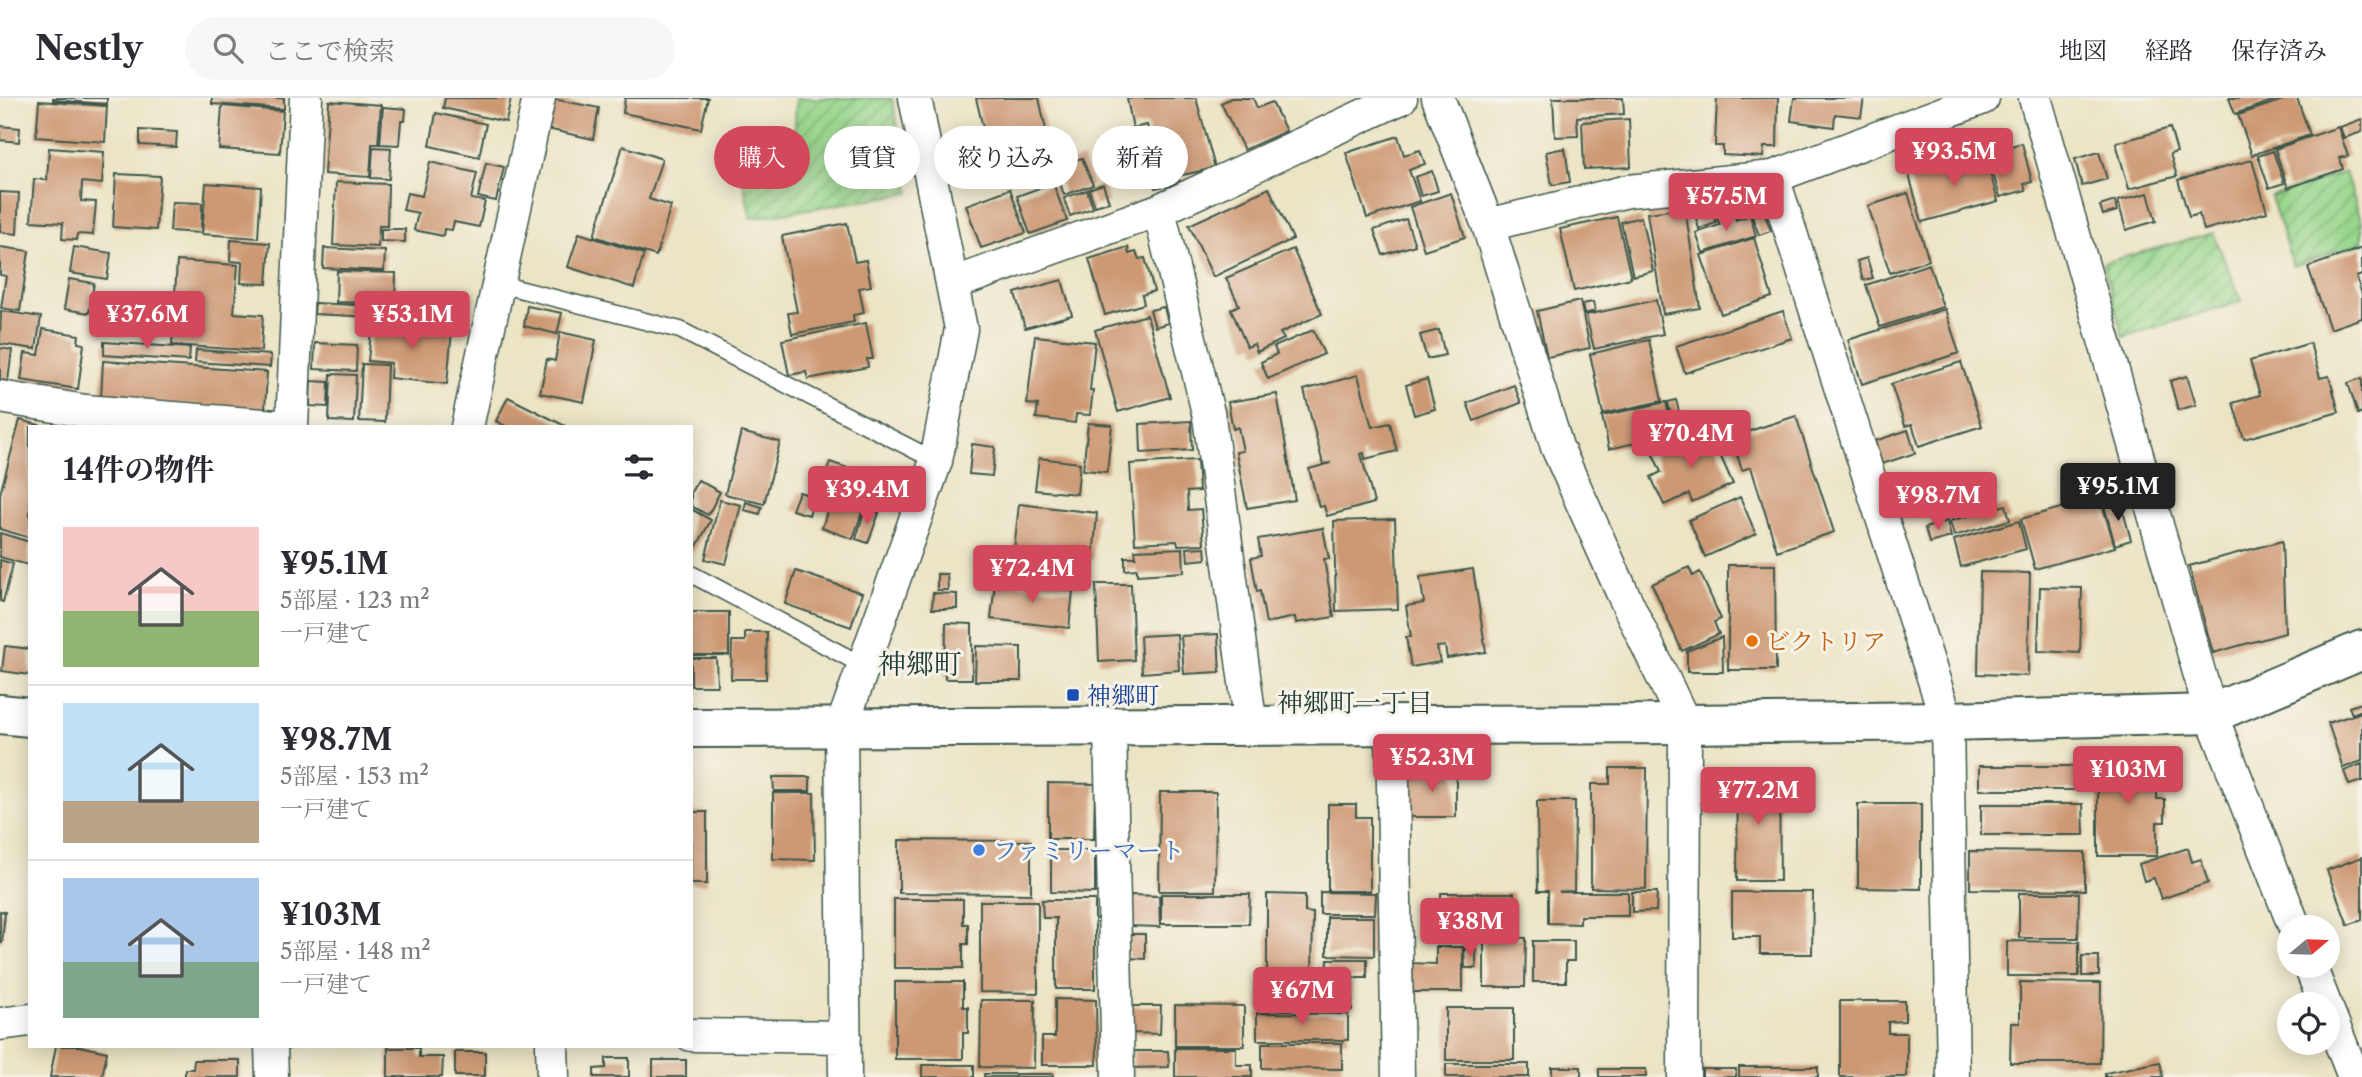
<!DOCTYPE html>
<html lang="ja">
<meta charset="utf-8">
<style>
:root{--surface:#fff;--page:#f7f7f7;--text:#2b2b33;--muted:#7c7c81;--line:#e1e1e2;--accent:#d1495b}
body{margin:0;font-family:"Libre Caslon Text","Noto Serif JP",serif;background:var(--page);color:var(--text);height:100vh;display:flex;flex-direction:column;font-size:26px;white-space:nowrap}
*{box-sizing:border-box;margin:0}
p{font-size:23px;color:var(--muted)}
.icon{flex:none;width:38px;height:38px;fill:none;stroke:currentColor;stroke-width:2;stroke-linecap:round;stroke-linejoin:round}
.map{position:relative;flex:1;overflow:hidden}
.drawer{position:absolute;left:28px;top:327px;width:665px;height:623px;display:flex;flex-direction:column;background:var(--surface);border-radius:0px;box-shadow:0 4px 18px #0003}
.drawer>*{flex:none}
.hud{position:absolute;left:714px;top:28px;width:665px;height:63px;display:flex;gap:14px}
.needle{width:46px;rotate:71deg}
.controls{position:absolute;left:2277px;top:817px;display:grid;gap:14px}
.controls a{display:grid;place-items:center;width:63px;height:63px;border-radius:50%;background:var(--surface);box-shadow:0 4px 18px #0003;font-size:35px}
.price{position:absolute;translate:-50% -60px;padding:0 16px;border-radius:7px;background:var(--accent);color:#fff;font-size:23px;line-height:46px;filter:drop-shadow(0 2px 4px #0008)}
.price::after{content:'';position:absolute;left:50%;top:42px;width:21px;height:16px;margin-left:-10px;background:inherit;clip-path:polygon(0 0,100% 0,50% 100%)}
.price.current{background:#222;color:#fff}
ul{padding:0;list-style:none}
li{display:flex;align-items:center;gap:21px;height:175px;padding:0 35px}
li+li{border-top:2px solid var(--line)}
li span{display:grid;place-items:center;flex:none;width:196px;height:140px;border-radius:0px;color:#555}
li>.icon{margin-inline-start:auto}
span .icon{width:84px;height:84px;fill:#fffc;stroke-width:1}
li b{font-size:30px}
h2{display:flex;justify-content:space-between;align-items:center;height:84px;padding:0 35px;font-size:30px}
.pill{padding:0 24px;border-radius:32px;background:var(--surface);box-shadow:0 4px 18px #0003;font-size:24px;line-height:63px}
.pill.current{background:var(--accent);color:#fff}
header{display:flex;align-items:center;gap:42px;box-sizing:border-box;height:98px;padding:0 35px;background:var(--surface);border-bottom:2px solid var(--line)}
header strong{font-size:33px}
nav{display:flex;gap:38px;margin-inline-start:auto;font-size:24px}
.search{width:490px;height:63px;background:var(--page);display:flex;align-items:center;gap:18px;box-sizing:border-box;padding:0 24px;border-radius:38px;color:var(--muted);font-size:26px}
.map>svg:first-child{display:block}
</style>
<header>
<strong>Nestly</strong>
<div class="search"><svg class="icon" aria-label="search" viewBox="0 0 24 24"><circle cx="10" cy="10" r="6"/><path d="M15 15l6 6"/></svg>ここで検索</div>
<nav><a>地図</a><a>経路</a><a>保存済み</a></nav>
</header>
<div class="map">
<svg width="2362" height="979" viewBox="0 0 2362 979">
<defs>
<pattern id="garden-furrows" width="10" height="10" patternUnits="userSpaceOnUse" patternTransform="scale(1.75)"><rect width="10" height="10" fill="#98d68c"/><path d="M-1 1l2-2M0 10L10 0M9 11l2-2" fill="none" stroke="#7baf73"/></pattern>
</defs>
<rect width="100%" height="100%" fill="#f7f3e8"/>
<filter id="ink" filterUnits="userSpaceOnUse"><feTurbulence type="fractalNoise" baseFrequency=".0143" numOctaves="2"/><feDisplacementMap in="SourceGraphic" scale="14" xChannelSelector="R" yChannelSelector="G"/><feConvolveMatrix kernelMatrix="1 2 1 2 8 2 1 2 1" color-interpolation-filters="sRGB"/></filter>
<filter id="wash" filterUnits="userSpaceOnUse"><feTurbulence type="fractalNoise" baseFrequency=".00686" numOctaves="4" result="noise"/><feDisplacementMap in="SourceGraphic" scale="28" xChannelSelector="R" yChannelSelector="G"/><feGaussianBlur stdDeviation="1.57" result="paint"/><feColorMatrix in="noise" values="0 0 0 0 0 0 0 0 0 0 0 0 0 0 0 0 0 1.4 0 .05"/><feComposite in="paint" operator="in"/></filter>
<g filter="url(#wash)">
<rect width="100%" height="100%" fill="#ebe4c5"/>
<path fill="url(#garden-furrows)" stroke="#5c8a60" stroke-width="2" d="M796 0H892L910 95 751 120 735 44 795 36Z
M2345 74 2362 125V145L2293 168 2271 99Z
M2213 135 2242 203 2123 239 2103 165Z"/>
<g id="blocks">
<path fill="#cd9974" d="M53 0H107V6L53 2Z
M212 0H284V11L212 6Z
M445 0H511L506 24 443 10Z
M625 0H708L701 31 623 15Z
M976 0H1039L1051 55 1046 56 1051 74 1004 85 996 53 989 55Z
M1133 0H1196L1215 70 1178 78 1180 85 1155 90 1153 84 1145 86 1139 56 1153 52 1147 27 1133 30 1127 1Z
M1231 0H1253L1257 10 1272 4 1286 33 1244 52 1221 5Z
M1553 0H1623L1624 16 1577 19 1578 38 1555 39Z
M1717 0H1778L1777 49H1764L1763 59 1723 57V48H1715Z
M1794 0H1864L1861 19 1835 16 1834 29 1791 23Z
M2229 0H2281L2235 16Z
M2289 0H2297L2310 37 2252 57 2238 17Z
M553 1 599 10 593 41 547 31Z
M39 3 107 8 105 44 36 39Z
M329 3 381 7 378 46H372L370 79 324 76Z
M222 8 283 13 280 55 219 51Z
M383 9 406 11 405 23H401L399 47 380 46Z
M436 15 486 26 479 59 430 48Z
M1629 21 1631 69 1584 71 1582 24Z
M2362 21V34L2344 40 2340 29Z
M0 28 20 30 19 44 0 42Z
M2338 29 2348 58 2340 60 2343 71 2288 90 2275 51Z
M2170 30 2177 54 2170 56 2177 78 2129 91 2116 45Z
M140 32 177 34 176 49 140 47Z
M1398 38 1404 57 1420 52 1425 66 1409 72 1420 103 1367 120 1346 55Z
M2022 45 2032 84 2024 86 2026 92 2000 99 1987 55Z
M623 48 662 61 649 101 671 108 656 158 594 138Z
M373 49 391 50 389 81 371 80Z
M49 50 104 54 102 86 82 84 81 103 96 104 93 137 77 136 76 142 62 141 63 125 31 123 34 81 47 82Z
M1565 50 1570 84 1552 87 1546 54Z
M2273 53 2284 85 2269 90 2258 58Z
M2099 54 2107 81 2082 88 2075 61Z
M1985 56 1998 103 1922 124 1909 77Z
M1071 57 1073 63 1082 60 1093 87 1064 97 1053 63Z
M2252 62 2267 114 2204 132 2199 116 2189 119 2178 82Z
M430 64 477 75 471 101 485 103 479 129 454 124 452 132 444 131 443 138 414 132 418 115 403 112 407 95 422 98Z
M486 65 504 69 496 103 478 99Z
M1432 73 1438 93 1421 98 1415 79Z
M116 76 160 78 156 132 113 129Z
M336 84 388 86 387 128H379L378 149 333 147Z
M206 85 261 89 258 140 202 136Z
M1053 85 1067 123 1030 136 1017 98Z
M1103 86 1109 104 1095 108 1089 91Z
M1269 90 1293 141 1213 179 1189 127Z
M1010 91 1026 135 981 150 966 107Z
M1087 92 1093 110 1070 118 1064 100Z
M0 94 19 95 17 136 0 134Z
M1451 95 1465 139 1424 152 1410 109Z
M1908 95 1929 162 1890 175 1868 108Z
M2148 95 2156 123 2126 132 2118 103Z
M2115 103 2117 113 2103 117 2100 108Z
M172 104 202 105 201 135 170 133Z
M1710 108 1716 125 1699 131 1694 113Z
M1685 110 1700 210 1663 216 1647 115Z
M1764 114 1771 133 1759 137 1752 118Z
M1734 115 1736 122 1750 117 1756 138 1703 155 1696 135 1720 127 1717 120Z
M1617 119 1631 180 1574 193 1560 131Z
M1641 119 1653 173 1633 178 1621 124Z
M1406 121 1415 147 1383 157 1374 132Z
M847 125 855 164 866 162 871 188 859 190 864 215 853 217 854 224 792 236 788 215 797 214 782 138Z
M381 131H405V144L381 143Z
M579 135 644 156 634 190 568 169Z
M1754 140 1772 199 1721 216 1701 157Z
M231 142 270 145 267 186 241 185 242 164 230 163Z
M0 149 29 153 20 213 1 210 6 178 0 177Z
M74 149 111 155 107 181 70 175Z
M1128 149 1129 156 1136 154 1139 161 1145 160 1154 193 1142 197 1144 206 1105 217 1089 161Z
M324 150 385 153 384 173 323 170Z
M2362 150V177L2356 179 2362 196V220L2330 231 2308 169Z
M1293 151 1322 216 1280 235 1284 241 1257 254 1254 246 1247 249 1231 211 1239 207 1226 180Z
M1867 160 1873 180 1863 182 1857 163Z
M177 163 238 167 234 215 263 217 261 253 172 247Z
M1929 166 1943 209 1880 229 1866 187Z
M337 173 396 175 395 206 336 204Z
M69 181 94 185 89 215 64 211Z
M1062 182 1072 217 1025 230 1015 195Z
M1656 202 1663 236 1594 251 1586 217Z
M1580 203 1590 250 1547 259 1537 213Z
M1593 204 1595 213 1584 216 1582 206Z
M315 205 392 209V220L314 216Z
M527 208 562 215 557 236 524 228Z
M1164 209 1168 225 1155 229 1150 212Z
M1945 211 1959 255 1862 286 1848 242Z
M1 213 41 219 36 251 0 246Z
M1783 213 1792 240 1685 275 1676 248Z
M1147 217 1170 299 1118 314 1095 232Z
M372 224 452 232 447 286 390 280 391 265 368 263Z
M866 225 873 261H867L868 269 808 281 806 274 789 277 782 242Z
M43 231 79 237 78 245 84 246 78 291 21 282 25 255 39 257Z
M1313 232 1324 256 1268 281 1261 264 1277 256 1274 249Z
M1439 232 1445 257 1427 261 1420 237Z
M560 234 596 242 584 304 540 295 547 261 555 263Z
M1035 238 1095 244 1090 292H1093L1090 317 1076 316 1075 325 1036 320 1038 307 1027 306Z
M1649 242 1662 303 1603 316 1590 256Z
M104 244 190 250 189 263 104 257Z
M315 245 357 247 356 273 314 271Z
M2310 245 2320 280 2329 278 2339 314 2244 341 2233 305 2260 297 2250 263Z
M0 250 12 252 8 283 0 282Z
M196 252 271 257 270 269 195 264Z
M103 263 267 274 265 312 101 300Z
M1961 264 1982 328 1919 348 1912 326 1905 328 1891 286Z
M362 266 387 267 385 324 359 323Z
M331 276 356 277 354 324 329 323Z
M1358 277 1372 329 1390 325 1397 353 1365 361 1364 355 1361 356 1374 405 1327 418 1324 408 1319 409 1309 371 1331 365 1323 366 1304 292Z
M2187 278 2196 307 2178 312 2170 283Z
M2362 280V314L2358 316 2348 285Z
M1427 281 1435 311 1414 317 1406 287Z
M311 283 329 284 328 309 310 308Z
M1514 287 1521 305 1474 323 1467 305Z
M1277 296 1295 402 1247 410 1236 354 1243 353 1238 329 1233 331 1228 304Z
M508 299 567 329H507L496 323Z
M1676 302 1681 321 1672 323 1668 304Z
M1666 304 1673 336 1668 337 1669 345 1637 352 1635 345 1609 351 1602 318Z
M1697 317 1704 332 1685 340 1679 325Z
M1796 318 1834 434 1777 453 1751 369 1742 372 1731 339Z
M20 322 43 328 30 329V440L0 431V396Z
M1191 323 1192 352 1141 355 1140 326Z
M1088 325 1112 327 1107 374 1083 372Z
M1709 332 1733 386 1692 404 1689 396 1664 407 1651 379 1661 374 1653 356Z
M1908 332 1915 355 1882 366 1875 343Z
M741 334 780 344 764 406 725 396Z
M972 346 995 349 992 378 969 376Z
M1039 360 1080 365 1077 396 1035 392Z
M1197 362 1199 393 1187 394 1188 412 1201 411 1204 446 1178 447 1177 443 1135 445 1130 366Z
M830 364 874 379 853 441 822 430 831 401 819 397Z
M698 382 720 394 708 417 691 408V394Z
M799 394 815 399 809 417 792 412Z
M1740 399 1756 436 1705 459 1689 422Z
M2100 399 2115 449 2035 471 2021 421Z
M720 402 741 407 726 466 705 461Z
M2120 402 2131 442 2115 447 2104 407Z
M746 404 762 409 760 416 744 412Z
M1019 406 1097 415 1093 462 1066 459 1063 487 1011 481Z
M2006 407 2010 422 1954 438 1950 423Z
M691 411 711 422 691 459Z
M865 411 879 415 868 445 856 441Z
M1395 421 1398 511 1336 513 1334 423Z
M1947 423 1951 439 1929 445 1925 430Z
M2019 423 2026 451 1961 469 1954 442Z
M1323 430 1329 461H1324L1334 519 1296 525 1295 519 1266 525 1260 493 1257 494 1251 460 1261 458 1258 441Z
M0 435 30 444 28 467 0 459Z
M2282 443 2285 535 2213 555 2189 468Z
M1205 449 1206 461 1188 463 1187 450Z
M1183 450 1184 474 1137 477V471L1125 472V459H1136L1135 452Z
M0 462 13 466 3 504 0 503Z
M1068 462 1089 464 1087 489 1065 487Z
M1728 467H1775L1776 572H1728Z
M1689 469 1693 478 1700 474 1721 521 1714 524 1719 536 1682 553 1652 486Z
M1473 471 1486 554 1447 560 1445 548 1437 549 1440 564 1411 569 1406 539H1411L1406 508 1424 505 1420 479Z
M796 473 862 495 851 529 785 506Z
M1980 474 2030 475 2028 578 1978 576Z
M937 476H947L948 492H937Z
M995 484 1073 493 1069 530 991 521Z
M1096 486H1131L1134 562 1099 564Z
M2040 489 2082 490 2080 555 2038 553Z
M933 495 957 496V511H932Z
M691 514H729V557H691Z
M946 525 972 526V581H945Z
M745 534H767L766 581H731L732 543H745Z
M1177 536 1179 572 1142 575 1140 538Z
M1218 536 1220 574 1184 576 1181 538Z
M1722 539 1723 574H1687V553Z
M5 548 30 551V577L2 573Z
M976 548 1021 549V583H975Z
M691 560H716L717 588H691Z
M2362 605V612L2352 616 2349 609Z
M2362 614V663L2343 670 2328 625Z
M2098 658 2157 659V701H2165V724H2157V758H2098Z
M2362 666V683L2349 687 2344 673Z
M1979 668H2077L2076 692H1979Z
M1610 670H1647L1646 791 1591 790V686H1610Z
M1409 672 1456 673V719H1409Z
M1738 674H1779L1780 783H1737Z
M773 679H810V693H774Z
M1048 685 1095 686 1094 741H1048Z
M1160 694H1216L1215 793H1159Z
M773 695H814L815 762 773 761Z
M1537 703H1575L1574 793 1559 794H1628V818H1580V826L1548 825V793H1538Z
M1328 706H1356V719H1370V793H1328Z
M1858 706H1921V791L1858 790Z
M1981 706H2083L2084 737H1981Z
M691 714H707V786H691Z
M899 742 1031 743V796L899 795Z
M2188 750 2192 764 2201 761 2208 785 2161 801 2154 780 2144 783 2139 766Z
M1051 752H1095V795L1051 794Z
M1970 753 2085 754V792L1970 791Z
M2362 759V822L2348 827 2327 772Z
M1320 794 1376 795 1375 816H1320Z
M1632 794H1657L1656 813 1632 814Z
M1732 794H1813L1812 856H1760V839H1732Z
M1441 795H1514L1513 832H1441Z
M2019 795H2079L2078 840H2019Z
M1161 796H1250L1249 826H1161Z
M1267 796 1305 797V814L1313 815 1312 881 1267 880Z
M1128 797 1159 798 1160 829 1128 828Z
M894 801H963V826H968V846H963V870H894Z
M1042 802H1095V891H1056V820H1043Z
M980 803H1038V895L980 894Z
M0 813 5 814 2 845H0Z
M1327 819H1374V858L1327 857Z
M1129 836H1145V861L1129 860Z
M1484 839 1526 840 1525 889H1484Z
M1533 843H1574V863H1566V884H1533Z
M2007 843 2079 844V878H2007Z
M1436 849H1463V894H1409V865L1436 866Z
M1464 851H1476V870H1465Z
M2082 858H2099V878H2082Z
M1328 861H1367V880H1327Z
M895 884H963V909H968V935H963V961H895Z
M2020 884 2101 885 2100 965H2010L2011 925H2020Z
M1259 885H1352V912H1259Z
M1055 901 1096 902 1097 967H1042V939H1055Z
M981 902H1035L1034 970 980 969Z
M1840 903H1905V923L1888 924V935H1907V979H1840Z
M1175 907 1244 908V948H1175Z
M1130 908H1161L1160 936 1130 935Z
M1446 910H1514V962H1446Z
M1257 915 1348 916V942H1257Z
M1262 945H1342V971L1262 970Z
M56 948H79L107 954 102 979H50Z
M388 950H419V959H443L442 979H388Z
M1175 950H1236V967H1252V979H1175Z
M1133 953H1168L1169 969 1133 970Z
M455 954H485V978H455Z
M606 960H629V979H594V971L606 970Z
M194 962H240V979H185V971H193Z
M653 962H686V979H653Z
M2160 964 2163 979H2105V975Z
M1446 966H1529V979H1446Z
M922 967H974V979H922Z
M1552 969H1581V979H1552Z
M1739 969H1818V979H1739Z
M1599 971H1646V979H1599Z
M1702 971H1736V979H1702Z
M984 976H1053V979H984Z"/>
</g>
</g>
<g filter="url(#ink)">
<use href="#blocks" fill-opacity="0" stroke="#3e564a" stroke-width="2"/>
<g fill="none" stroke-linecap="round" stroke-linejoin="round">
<g stroke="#3e564a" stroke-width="19">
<path id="service" d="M499 186 680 232 936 363
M691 476 862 567"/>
</g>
<g stroke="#3e564a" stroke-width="35">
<path id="minor" d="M1438 0 1488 127 1557 349 1622 494 1685 626 1684 979
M2035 0 2211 616 2295 830
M1773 79 1947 623 1953 979
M1159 112 1209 319 1251 629
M1488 127 1628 93 1773 79 1983 0
M952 186 1159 112 1401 0
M0 299 85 313 289 329
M292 329 306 0
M467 329 539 0
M1392 628 1398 979
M1110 629 1118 979
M2310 868 2325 906
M2328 913 2354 979
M0 926 30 922
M691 937 845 939
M271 948 272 979
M552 948 553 979
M845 979 841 631 936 363 961 231 915 0"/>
</g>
<g stroke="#3e564a" stroke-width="42">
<path id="tertiary" d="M0 616 30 619
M691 630 1685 626 1947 623 2211 616 2362 552"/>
</g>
<use href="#service" stroke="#fff" stroke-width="16"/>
<use href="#minor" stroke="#fff" stroke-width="32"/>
<use href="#tertiary" stroke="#fff" stroke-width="38"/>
</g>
</g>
<circle fill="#e8710a" stroke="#f7f3e8" stroke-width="2.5" cx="1752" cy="543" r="7"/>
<rect fill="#1a4fb4" stroke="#f7f3e8" stroke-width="2.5" x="1066" y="590" width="14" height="14" rx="3.5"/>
<circle fill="#3f7fe0" stroke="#f7f3e8" stroke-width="2.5" cx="979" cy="752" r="7"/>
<g text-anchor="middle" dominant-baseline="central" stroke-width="6" stroke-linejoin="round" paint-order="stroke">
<g font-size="24" fill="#c56008" stroke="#f7f3e8" text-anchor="start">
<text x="1766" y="543">ビクトリア</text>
</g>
<g font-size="24" fill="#164399" stroke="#f7f3e8" text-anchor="start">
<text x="1087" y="597">神郷町</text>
</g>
<g font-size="24" fill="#366cbe" stroke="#f7f3e8" text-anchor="start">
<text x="993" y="752">ファミリーマート</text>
</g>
<g font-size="26" fill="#1f3d34" stroke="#f7f3e8">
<text x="1355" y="605">神郷町一丁目</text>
</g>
<g font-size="28" fill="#1f3d34" stroke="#f7f3e8">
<text x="920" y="566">神郷町</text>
</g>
</g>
</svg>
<div class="controls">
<a><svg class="needle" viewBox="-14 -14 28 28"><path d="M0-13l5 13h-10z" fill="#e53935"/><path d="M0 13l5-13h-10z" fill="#7c7c81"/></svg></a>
<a><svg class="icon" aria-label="locate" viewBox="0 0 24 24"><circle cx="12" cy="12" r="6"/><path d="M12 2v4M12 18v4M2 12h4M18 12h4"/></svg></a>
</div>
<b class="price" style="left:1954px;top:90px">¥93.5M</b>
<b class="price" style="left:1726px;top:135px">¥57.5M</b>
<b class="price" style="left:147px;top:253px">¥37.6M</b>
<b class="price" style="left:412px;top:253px">¥53.1M</b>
<b class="price" style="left:1691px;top:372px">¥70.4M</b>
<b class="price current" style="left:2118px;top:425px">¥95.1M</b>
<b class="price" style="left:867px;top:428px">¥39.4M</b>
<b class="price" style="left:1938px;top:434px">¥98.7M</b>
<b class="price" style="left:1032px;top:507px">¥72.4M</b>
<b class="price" style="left:1432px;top:696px">¥52.3M</b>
<b class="price" style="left:2128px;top:708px">¥103M</b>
<b class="price" style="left:1758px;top:729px">¥77.2M</b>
<b class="price" style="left:1470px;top:860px">¥38M</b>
<b class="price" style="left:1302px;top:929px">¥67M</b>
<div class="hud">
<a class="pill current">購入</a>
<a class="pill">賃貸</a>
<a class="pill">絞り込み</a>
<a class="pill">新着</a>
</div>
<section class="drawer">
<h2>14件の物件<svg class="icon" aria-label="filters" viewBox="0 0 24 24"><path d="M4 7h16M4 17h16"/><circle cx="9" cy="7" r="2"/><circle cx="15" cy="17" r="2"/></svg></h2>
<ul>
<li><span style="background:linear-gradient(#f6c9c9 60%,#8fb573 0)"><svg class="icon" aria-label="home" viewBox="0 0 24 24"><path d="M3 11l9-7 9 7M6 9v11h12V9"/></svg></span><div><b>¥95.1M</b><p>5部屋 · 123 m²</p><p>一戸建て</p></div></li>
<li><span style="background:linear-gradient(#bfe0f5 70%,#b9a48a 0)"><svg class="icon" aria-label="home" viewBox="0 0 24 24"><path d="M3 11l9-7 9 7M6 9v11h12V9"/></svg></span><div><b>¥98.7M</b><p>5部屋 · 153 m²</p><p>一戸建て</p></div></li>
<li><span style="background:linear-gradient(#a9c7e8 60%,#7fa58c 0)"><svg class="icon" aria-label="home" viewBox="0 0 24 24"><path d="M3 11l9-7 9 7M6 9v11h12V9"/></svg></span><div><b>¥103M</b><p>5部屋 · 148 m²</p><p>一戸建て</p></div></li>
</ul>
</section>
</div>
